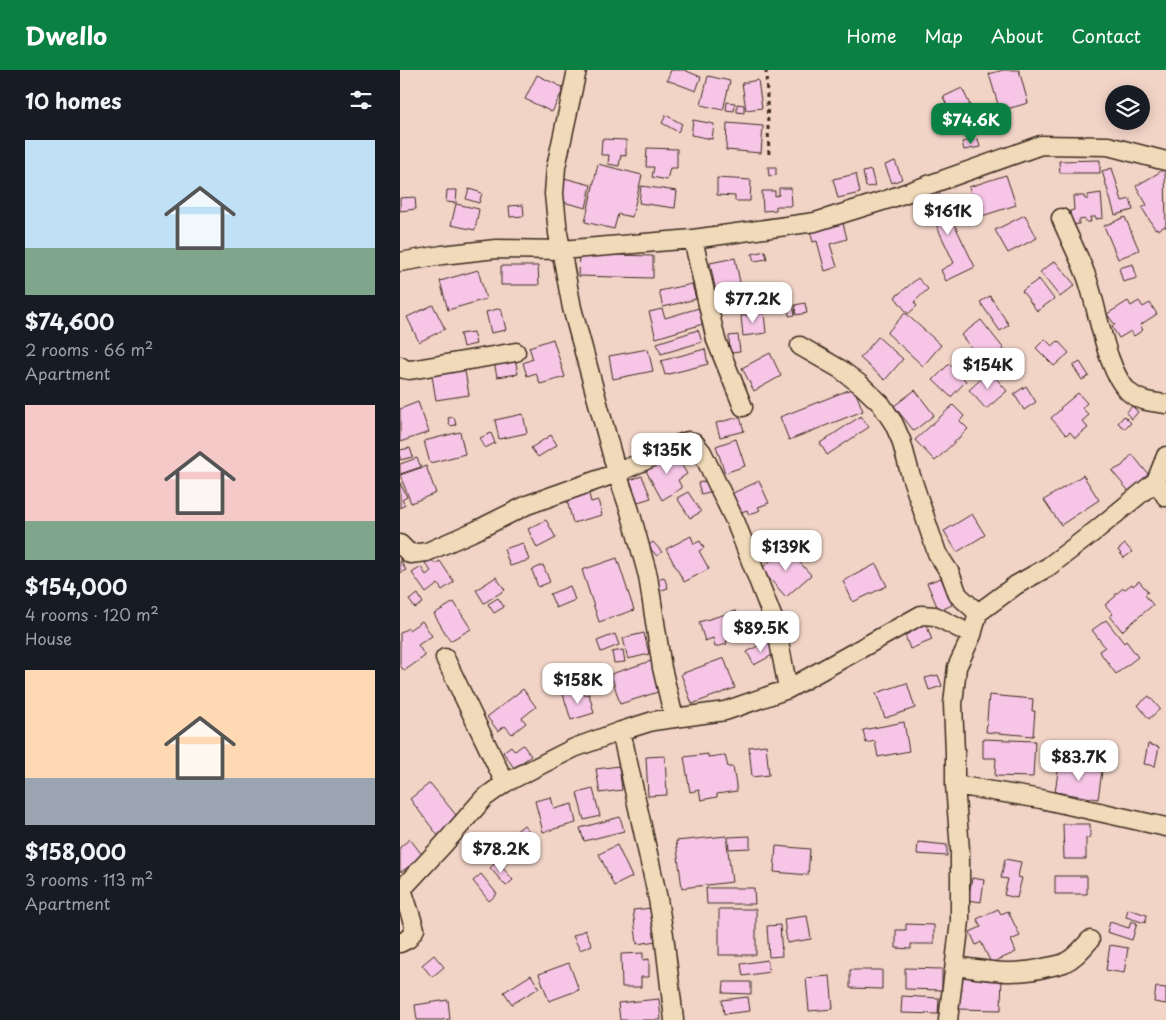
<!DOCTYPE html>
<meta charset="utf-8">
<style>
:root{--surface:#171b24;--page:#20242c;--text:#f1f3f6;--muted:#9ea1a6;--accent:#0b8043}
body{margin:0;font-family:"Playpen Sans",sans-serif;background:var(--page);color:var(--text);height:100vh;display:flex;flex-direction:column;font-size:19px;white-space:nowrap}
*{box-sizing:border-box;margin:0}
p{font-size:16px;color:var(--muted)}
.icon{flex:none;width:28px;height:28px;fill:none;stroke:currentColor;stroke-width:2;stroke-linecap:round;stroke-linejoin:round}
.map{position:relative;flex:1;overflow:hidden}
.sheet{display:flex;flex-direction:column;background:var(--surface);width:400px}
.sheet>*{flex:none}
.buttons{position:absolute;left:705px;top:15px;display:grid;gap:10px}
.buttons a{display:grid;place-items:center;width:45px;height:45px;border-radius:50%;background:var(--surface);box-shadow:0 2px 12px #0003;font-size:25px}
.price{position:absolute;translate:-50% -42px;padding:0 11px;border-radius:10px;background:#fff;color:#222;font-size:16px;line-height:32px;filter:drop-shadow(0 1px 2px #0008)}
.price::after{content:'';position:absolute;left:50%;top:30px;width:15px;height:11px;margin-left:-8px;background:inherit;clip-path:polygon(0 0,100% 0,50% 100%)}
.price.current{background:var(--accent);color:#fff}
ul{padding:0;list-style:none}
li{display:grid;align-content:center;gap:10px;height:265px;padding:0 25px}
li span{display:grid;place-items:center;height:155px;border-radius:0px;color:#555}
li>.icon{margin-inline-start:auto}
span .icon{width:90px;height:90px;fill:#fffc;stroke-width:1}
li b{font-size:21px}
h2{display:flex;justify-content:space-between;align-items:center;height:60px;padding:0 25px;font-size:21px}
header{display:flex;align-items:center;gap:30px;box-sizing:border-box;height:70px;padding:0 25px;background:var(--accent);color:#fff}
header strong{font-size:24px}
nav{display:flex;gap:28px;margin-inline-start:auto;font-size:18px}
main{display:flex;flex:1;min-height:0}
.map>svg:first-child{display:block}
</style>
<header>
<strong>Dwello</strong>
<nav><a>Home</a><a>Map</a><a>About</a><a>Contact</a></nav>
</header>
<main>
<section class="sheet">
<h2>10 homes<svg class="icon" aria-label="filters" viewBox="0 0 24 24"><path d="M4 7h16M4 17h16"/><circle cx="9" cy="7" r="2"/><circle cx="15" cy="17" r="2"/></svg></h2>
<ul>
<li><span style="background:linear-gradient(#bfe0f5 70%,#7fa58c 0)"><svg class="icon" aria-label="home" viewBox="0 0 24 24"><path d="M3 11l9-7 9 7M6 9v11h12V9"/></svg></span><div><b>$74,600</b><p>2 rooms · 66 m²</p><p>Apartment</p></div></li>
<li><span style="background:linear-gradient(#f6c9c9 75%,#7fa58c 0)"><svg class="icon" aria-label="home" viewBox="0 0 24 24"><path d="M3 11l9-7 9 7M6 9v11h12V9"/></svg></span><div><b>$154,000</b><p>4 rooms · 120 m²</p><p>House</p></div></li>
<li><span style="background:linear-gradient(#ffd9b3 70%,#9aa5b1 0)"><svg class="icon" aria-label="home" viewBox="0 0 24 24"><path d="M3 11l9-7 9 7M6 9v11h12V9"/></svg></span><div><b>$158,000</b><p>3 rooms · 113 m²</p><p>Apartment</p></div></li>
</ul>
</section>
<div class="map">
<svg width="766" height="950" viewBox="0 0 766 950">
<rect width="100%" height="100%" fill="#f2d4c7"/>
<filter id="ink" filterUnits="userSpaceOnUse"><feTurbulence type="fractalNoise" baseFrequency=".02" numOctaves="2"/><feDisplacementMap in="SourceGraphic" scale="10" xChannelSelector="R" yChannelSelector="G"/><feConvolveMatrix kernelMatrix="1 2 1 2 8 2 1 2 1" color-interpolation-filters="sRGB"/></filter>
<g filter="url(#ink)">
<path fill="#f7c6e7" stroke="#3b2a1e" d="M271 0H284L301 7 296 21 267 10Z
M603 0H619L628 33 600 41 589 4Z
M137 5 164 18 152 42 125 29Z
M308 6 330 11 323 40 301 35Z
M358 10 362 38 346 40 342 13Z
M562 18 570 35 551 44 543 27Z
M327 32 335 33 334 41 326 40Z
M337 34 344 35V43L337 42Z
M266 45 282 54 278 62 262 53Z
M293 50 314 54 312 69 291 65Z
M327 53 363 56 361 83 326 80Z
M202 69 226 70V86L221 85 219 96 208 94 209 85H201Z
M578 69 580 77 564 80 562 72Z
M247 78 277 79V98H270L267 110 252 107 254 97H246Z
M700 90V103H660L659 91Z
M495 91 502 109 492 113 485 95Z
M198 94 242 105 232 147 218 144 214 159 185 152Z
M368 97H376V105L369 106Z
M712 98 722 131 730 129 733 140 715 145 702 101Z
M765 99 766 158 765 156 758 160 757 158 755 159 742 138 747 135 736 116Z
M471 100 475 116 466 117 463 102Z
M456 104 460 123 438 128 433 109Z
M606 105 616 135 579 147 569 117Z
M164 108 191 115 186 138 159 131Z
M317 108 351 110 350 131H335V126L317 125Z
M241 116 277 121 275 138 239 133Z
M379 118H391L392 136H376V140L363 141 362 121H375V126L379 125Z
M69 119 82 123 79 133 66 129Z
M47 120H57L56 133 46 132Z
M539 123 575 197 546 211 541 200 554 193 532 146 525 148 518 133Z
M701 123 703 148 696 149V147H690L691 152H686L685 149 679 150V154L671 155 670 141 674 140 673 126H684L685 129H688V125Z
M15 127 16 139 0 141V128Z
M56 134 79 139 75 160 51 155Z
M123 135 124 146 110 147 109 136Z
M625 145 637 168 608 183 595 160Z
M725 147 739 180 718 189 704 156Z
M443 153 447 169 430 174 437 197 425 201 417 171 413 172 410 161Z
M365 181 367 189 354 191 352 184Z
M179 184 253 186V208L178 206Z
M335 188 342 222 317 227 310 193Z
M655 191 675 215 660 227 640 202Z
M733 194 737 208 723 212 719 198Z
M101 196H138L139 215H101Z
M78 200 86 229 48 240 40 211Z
M518 208 528 219 514 232 517 236 508 244 495 227Z
M639 209 654 229 637 241 622 221Z
M292 214 296 229 263 237 259 221Z
M590 226 609 255 600 261 580 232Z
M728 231 731 236 739 231 743 237 750 233 757 244 740 255 743 260 734 266 731 261 719 268 712 257 715 255 707 244Z
M405 233 407 243 396 245 395 235Z
M33 235 45 259 19 272 7 247Z
M388 235H393L395 245 389 246Z
M101 238 106 260 91 263 86 242Z
M299 238 303 254 256 268 249 242 262 239 265 248Z
M364 243 366 263 343 266 341 246Z
M505 243 541 275 523 296 487 263Z
M581 250 604 279 584 294 561 265Z
M298 260 302 272 261 284 257 273Z
M73 262 76 274 63 277 60 264Z
M338 265 340 282 330 283 329 266Z
M478 267 503 289 485 310 460 288Z
M153 269 165 307 140 314 136 303 127 306 123 293 133 289 129 277Z
M645 269 652 276 658 271 669 283 654 296 636 278Z
M248 279 253 301 213 309 209 286Z
M305 279 308 294 265 305 261 291Z
M114 283 118 304 97 307 93 286Z
M370 283 381 306 354 321 342 298Z
M680 292 689 306 682 310 673 296Z
M549 294 566 311 551 327 533 310Z
M64 295 69 325 36 330 31 300Z
M590 301 607 321 586 339 569 320Z
M626 316 636 332 624 340 614 324Z
M454 318 463 341 389 370 380 347Z
M515 320 534 345 514 361 494 336Z
M678 323 687 333 682 338 689 345 682 351 688 358 675 368 670 362 666 365 651 348 661 339 660 338Z
M18 332 29 362 0 372V339Z
M553 335 564 346 560 351 568 359 535 391 515 370Z
M732 336 738 342 732 349 726 343Z
M123 344 127 363 99 369 95 350Z
M461 346 469 357 427 385 420 373Z
M724 346 731 353 725 359 718 353Z
M54 347 56 355 50 356 48 348Z
M340 347 344 361 320 367 316 353Z
M60 362 65 384 30 393 24 371Z
M91 363 95 373 85 378 80 368Z
M151 365 157 375 138 387 131 378Z
M336 369 345 396 325 403 316 376Z
M10 378 13 387 0 390V380Z
M274 382 287 404 278 410 282 418 262 430 245 399Z
M732 384 752 409 732 425 712 401 722 396Z
M17 388 21 397 0 404V394Z
M26 396 36 423 11 433 0 405Z
M683 405 699 430 661 455 644 430Z
M242 406 251 428 238 432 230 410Z
M310 410 313 421 301 424 298 413Z
M359 411 369 433 358 437 360 440 349 445 347 440 339 443 331 424Z
M0 413 7 427 2 430 5 435 0 438Z
M187 417 191 432 198 430 202 445 173 453 165 423Z
M288 422 301 442 290 448 277 428Z
M572 444 585 465 557 482 544 461Z
M146 450 156 468 137 478 128 459Z
M291 466 294 474 300 471 304 478 299 481 309 499 284 512 266 479Z
M253 472 262 482 257 486 248 476Z
M123 473 129 490 110 496 104 479Z
M725 474 732 482 724 488 718 480Z
M386 477 411 505 386 527 361 499Z
M217 488 234 540 199 552 182 500Z
M0 489 6 500 0 503Z
M31 489 35 494 40 491 54 512 42 520 38 514 26 523 12 503 21 497 26 505 31 501 25 493Z
M476 494 487 516 453 532 443 511Z
M143 495 150 512 138 517 132 500Z
M96 507 105 520 84 533 76 520Z
M264 507 268 518 256 522 252 511Z
M541 508 552 535 539 541 527 513Z
M739 511 748 522 745 525 753 535 722 561 710 546 713 544 705 535 716 526 715 525 723 518 725 519 732 514 733 516Z
M170 516 175 530 156 538 150 524Z
M18 524 23 533 15 538 9 530Z
M98 528 104 537 94 543 88 534Z
M54 532 71 559 50 571 34 544Z
M336 541 344 566 326 571 327 574 315 577 313 568 305 571 299 552Z
M706 550 724 573 726 571 738 587 716 604 699 581 705 577 692 560Z
M22 551 32 566 18 575 25 586 4 601 0 595V563L8 558 9 560Z
M525 551 532 570 510 579 503 560Z
M244 563 249 584 228 589 223 568Z
M215 564 219 575 201 582 197 571Z
M368 570 376 583 354 595 347 582Z
M223 580 225 592 214 593 212 582Z
M324 588 335 618 292 634 281 604Z
M251 591 261 621 220 634 211 604Z
M538 605 542 616 529 620 525 608Z
M507 613 515 638 485 648 476 623Z
M123 619 136 637 122 648 126 653 112 664 105 656 98 661 87 647Z
M175 621 176 624 183 622 184 625 189 624 194 643 171 650 163 624Z
M589 625 633 629 632 641H635L633 666 586 662Z
M749 626 760 639 749 649 738 635Z
M504 652 509 681 478 687 475 671 466 673 463 660Z
M583 669 635 671 633 707 595 706 596 688H583Z
M748 674 759 677 755 696 744 694Z
M123 675 131 686 114 698 103 682 111 676 115 681Z
M366 675 369 705 352 707 349 677Z
M308 684V687L325 685 328 697H333L337 721 317 724V727L301 730 299 720 290 722 284 687Z
M265 686 267 725 248 726 246 687Z
M659 695 702 701 698 729 655 722Z
M219 696 222 720 200 723 196 699Z
M30 713 60 750 39 767 10 729Z
M193 719 200 746 184 750 177 723Z
M151 727 154 739 172 734 176 753 143 762 135 731Z
M220 747 224 761 184 771 180 758Z
M663 754H690V767L686 768V789H664Z
M124 755 132 765 110 781 103 772Z
M326 766 332 812 282 818 276 771Z
M350 766V778L329 779 328 767Z
M10 769 23 786 1 802 0 800V777Z
M518 772 547 775V786L517 784Z
M217 775 232 807 214 816 199 784Z
M376 776 410 779 408 805 374 802Z
M605 789 621 792 618 807 622 808 617 828 604 825 608 809 601 808Z
M97 791 113 810 106 816 90 798Z
M81 804 97 824 89 831 73 811Z
M655 806H687V824H655Z
M572 808 584 810 581 832 568 830Z
M306 818H354L355 834H307Z
M252 838 256 871 237 874 233 840Z
M319 839H356V885H319Z
M598 839 601 844 608 841 620 866 611 870 616 882 591 893 581 872 576 875 570 862 581 857 577 849Z
M728 839 747 845 745 853 726 847Z
M407 846 411 869 387 873 384 849Z
M731 851 737 853 732 870 707 862 710 852 729 858Z
M506 854 534 855V874H511V879L496 878V860H506Z
M380 855 382 886 369 887 367 856Z
M185 860 192 875 180 880 173 866Z
M710 875 728 878 724 903 706 900Z
M243 883V890L249 889V907H241V917H222L221 884Z
M34 885 44 897 32 907 22 895Z
M367 890 369 902 343 906 341 894Z
M169 893 179 920 149 931 139 904Z
M505 898 542 899V920L505 919Z
M450 900H482V919L450 918Z
M557 902 602 903 601 940 556 939Z
M131 905 139 918 112 934 104 922Z
M430 906 433 939 409 941 406 908Z
M324 912H351V924L323 923Z
M756 917 766 918V934L754 932Z
M502 926 539 928 538 944 501 943Z
M348 927 350 941 324 944 322 930Z
M259 929 261 950H220L218 933Z
M48 930 50 949 41 950H17L15 935Z"/>
<g fill="none" stroke-linecap="round" stroke-linejoin="round">
<g stroke="#3b2a1e" stroke-width="21">
<path id="street" d="M177 0 156 97 154 124 158 163 172 238 217 403 230 441 248 506 262 598 274 648
M661 148C669 168 680 188 687 208 698 238 706 303 730 323 741 332 753 332 766 334
M293 169 316 270 343 337
M0 192 42 185 96 179 161 180 293 169 415 152 489 129 641 75 708 76 766 91
M400 276 440 299 461 315 481 334 494 354 501 370 510 403 537 483 550 503 558 525 578 543
M0 296 4 299 10 300 116 282
M756 411 766 427
M0 474 10 484 27 482 77 460 127 435 217 403 255 386 274 376 288 371 294 372 302 382 336 453 376 556 388 619
M45 588 105 713
M221 661 258 829 264 865 274 950
M555 715 641 729 766 757
M0 873 8 869 15 859 2 819 43 775 84 728 105 713 174 678 221 661 253 651 325 641 388 619 521 545 535 546 572 565
M555 896C589 901 614 906 648 897 653 896 659 895 664 893 675 888 682 879 690 870
M548 950 560 851V780L555 715V682L553 634 557 597 572 565 578 543 616 515 648 497 695 461 756 411 766 386"/>
</g>
<path stroke="#3b2a1e" stroke-width="3" stroke-dasharray="4 4" stroke-linecap="butt" d="M366 0 369 85"/>
<use href="#street" stroke="#f0dab9" stroke-width="18"/>
</g>
</g>
</svg>
<div class="buttons">
<a><svg class="icon" aria-label="layers" viewBox="0 0 24 24"><path d="M12 4l9 5-9 5-9-5zM3 14l9 5 9-5"/></svg></a>
</div>
<b class="price current" style="left:571px;top:75px">$74.6K</b>
<b class="price" style="left:548px;top:166px">$161K</b>
<b class="price" style="left:353px;top:254px">$77.2K</b>
<b class="price" style="left:588px;top:320px">$154K</b>
<b class="price" style="left:267px;top:405px">$135K</b>
<b class="price" style="left:386px;top:502px">$139K</b>
<b class="price" style="left:361px;top:583px">$89.5K</b>
<b class="price" style="left:178px;top:635px">$158K</b>
<b class="price" style="left:679px;top:712px">$83.7K</b>
<b class="price" style="left:101px;top:804px">$78.2K</b>
</div>
</main>
